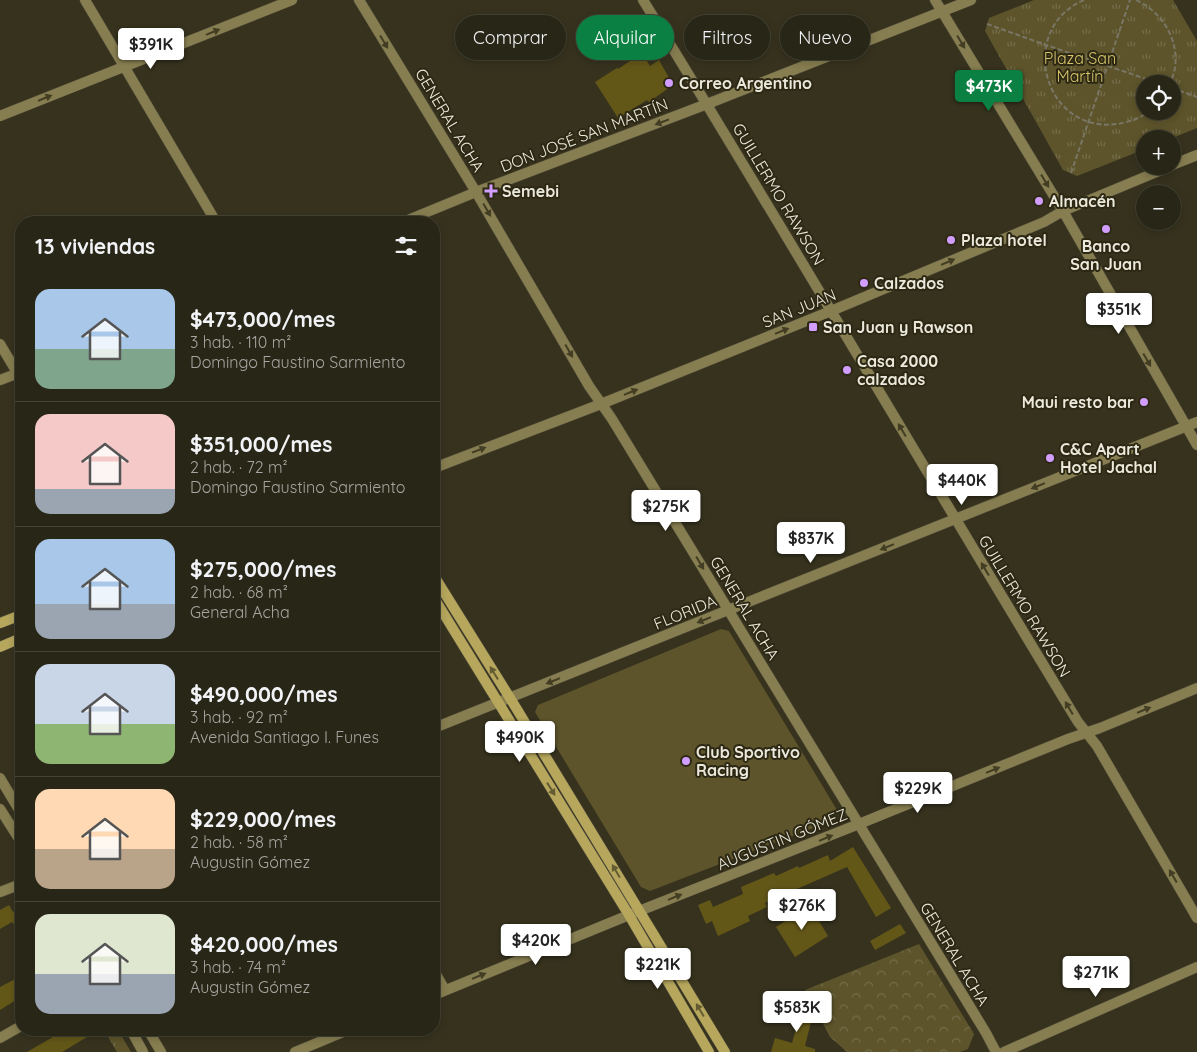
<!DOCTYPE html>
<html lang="es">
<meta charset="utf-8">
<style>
:root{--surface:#282616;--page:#302e1f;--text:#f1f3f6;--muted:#a5a5a1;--line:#444335;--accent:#0b8043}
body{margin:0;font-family:Quicksand,sans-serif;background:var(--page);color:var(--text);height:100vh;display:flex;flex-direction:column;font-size:19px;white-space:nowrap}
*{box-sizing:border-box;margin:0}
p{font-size:16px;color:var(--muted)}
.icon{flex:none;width:28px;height:28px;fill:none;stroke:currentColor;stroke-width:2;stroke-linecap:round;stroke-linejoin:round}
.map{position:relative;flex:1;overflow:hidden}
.sheet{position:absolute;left:15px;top:216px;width:425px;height:820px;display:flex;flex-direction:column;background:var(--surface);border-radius:20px;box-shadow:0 2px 8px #0003,0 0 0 1px var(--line)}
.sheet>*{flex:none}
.top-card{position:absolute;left:455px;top:15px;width:475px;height:45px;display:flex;gap:10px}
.tools{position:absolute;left:1136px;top:75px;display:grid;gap:10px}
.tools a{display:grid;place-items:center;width:45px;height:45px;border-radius:50%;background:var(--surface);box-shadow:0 2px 8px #0003,0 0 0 1px var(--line);font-size:25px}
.price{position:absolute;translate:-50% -42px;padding:0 11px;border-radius:5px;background:#fff;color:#222;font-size:16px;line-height:32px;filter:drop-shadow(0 1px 2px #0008)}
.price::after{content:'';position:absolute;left:50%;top:30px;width:15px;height:11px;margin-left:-8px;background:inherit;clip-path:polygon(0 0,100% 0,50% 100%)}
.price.on{background:var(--accent);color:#fff}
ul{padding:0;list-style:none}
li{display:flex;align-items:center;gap:15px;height:125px;padding:0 20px}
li+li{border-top:1px solid var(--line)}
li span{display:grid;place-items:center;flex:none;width:140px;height:100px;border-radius:15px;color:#555}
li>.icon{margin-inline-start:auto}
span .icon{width:60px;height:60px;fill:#fffc;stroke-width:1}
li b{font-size:21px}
h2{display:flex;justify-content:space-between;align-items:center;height:60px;padding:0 20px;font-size:21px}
.tag{padding:0 18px;border-radius:22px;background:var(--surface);box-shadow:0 2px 8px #0003,0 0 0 1px var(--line);font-size:18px;line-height:45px}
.tag.on{background:var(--accent);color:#fff}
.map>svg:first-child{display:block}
</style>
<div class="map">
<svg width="1197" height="1052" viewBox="0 0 1197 1052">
<defs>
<pattern id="grass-tufts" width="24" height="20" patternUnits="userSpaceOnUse" patternTransform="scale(1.25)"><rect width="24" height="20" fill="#5d542b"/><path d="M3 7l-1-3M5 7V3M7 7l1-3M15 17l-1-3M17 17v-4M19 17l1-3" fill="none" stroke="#746d49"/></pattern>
<pattern id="forest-crowns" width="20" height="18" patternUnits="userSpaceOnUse" patternTransform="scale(1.25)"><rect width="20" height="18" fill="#5d542b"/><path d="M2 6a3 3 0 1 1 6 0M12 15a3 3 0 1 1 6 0" fill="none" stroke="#746d49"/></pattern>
</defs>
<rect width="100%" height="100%" fill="#36321e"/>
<path fill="url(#grass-tufts)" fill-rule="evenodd" d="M1034 0H1173L1197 41V128L1170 139H1145V149L1077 176 1063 170 985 31 989 18ZM1145 84H1172V111H1145Z
M104 1030H118L131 1052H117Z"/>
<path fill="url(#forest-crowns)" d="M919 944 974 1034 968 1049 960 1052H847L830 1037 805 990Z"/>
<path fill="#5d542b" d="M721 629 729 631 837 810 834 820 650 891 641 887 535 712 538 705Z"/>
<path fill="#635718" d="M642 53 650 66 659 60 673 85 649 102 647 100 618 118 595 82 617 68 618 69Z
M853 847 891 908 876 917 847 867 765 903 767 907 748 916 750 921 718 936 712 921 706 924 698 905 710 900 713 907 743 894 741 887 774 873 776 876 798 866 799 868 828 855 830 861Z
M9 905 13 912 21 907V919L14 924 12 922 0 929V910Z
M810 906 828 936 795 957 776 927Z
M900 924 906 933 875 950 870 941Z
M21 976V997L0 1010V987Z
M807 1005 814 1020 811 1022 805 1046 815 1049V1052H771L775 1038 792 1043 796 1029 789 1013Z
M65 1030H99L62 1052H27Z"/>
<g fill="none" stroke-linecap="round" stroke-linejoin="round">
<g stroke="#534f3c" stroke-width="11">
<path id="minor" d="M85 0 216 222
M359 0 476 192 589 386 612 419 986 1033 996 1052
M643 0C790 239 932 482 1078 722L1097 746 1197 918
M935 0 1063 211 1197 445
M0 116 292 0
M1172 165 1197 155
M403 222 476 192 707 104 971 0
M0 344 21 379
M0 380 21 372
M434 468 601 404 831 311 1044 222 1063 211 1171 166
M434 728 1197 422
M0 892 21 884
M434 971 445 990
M434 995 629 915 859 824 1068 739 1100 728 1197 688
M0 1038 21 1026
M295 1052 348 1030
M1004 1052 1197 967"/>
</g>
<g stroke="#534f3c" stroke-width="11">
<path id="tertiary" d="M0 778 21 813
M0 809 21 842
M131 1030 143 1052
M148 1030 161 1052"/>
</g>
<g stroke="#534f3c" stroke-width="11">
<path id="secondary" d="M434 576 510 698 725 1052
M434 598 629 915 709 1052
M0 623 21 615
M0 647 21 638"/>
</g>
<path stroke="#7a7665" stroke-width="2" stroke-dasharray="5 2.5" stroke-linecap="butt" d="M1084 0C1016 29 1043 134 1117 124 1128 122 1140 119 1149 111
M1136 0C1162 12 1179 39 1175 68 1174 73 1172 79 1170 84
M987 24 1046 45 1161 84
M1172 88 1197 97
M1071 173 1130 0"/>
<use href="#minor" stroke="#867d50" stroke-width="10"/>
<use href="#tertiary" stroke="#867d50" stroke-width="10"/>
<use href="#secondary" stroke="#b6a75d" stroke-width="10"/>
</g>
<defs><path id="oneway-solid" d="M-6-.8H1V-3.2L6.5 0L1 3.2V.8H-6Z" transform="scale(1.25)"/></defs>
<g fill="#423d23">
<use href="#oneway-solid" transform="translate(213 32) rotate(-22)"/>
<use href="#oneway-solid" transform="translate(384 42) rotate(59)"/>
<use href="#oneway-solid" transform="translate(961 42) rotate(59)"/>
<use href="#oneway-solid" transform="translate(45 98) rotate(-22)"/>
<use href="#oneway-solid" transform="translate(662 122) rotate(159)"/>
<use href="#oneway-solid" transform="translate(1045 181) rotate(59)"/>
<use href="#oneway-solid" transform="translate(487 210) rotate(60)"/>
<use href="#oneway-solid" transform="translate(948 262) rotate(-23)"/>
<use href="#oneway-solid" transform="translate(782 331) rotate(-22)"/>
<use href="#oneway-solid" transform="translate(569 351) rotate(60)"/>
<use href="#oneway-solid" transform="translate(1147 360) rotate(60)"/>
<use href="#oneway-solid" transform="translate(631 392) rotate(-22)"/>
<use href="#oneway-solid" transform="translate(902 430) rotate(-121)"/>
<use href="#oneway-solid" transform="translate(479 450) rotate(-21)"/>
<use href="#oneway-solid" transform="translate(1038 486) rotate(158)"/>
<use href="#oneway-solid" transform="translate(887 547) rotate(158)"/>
<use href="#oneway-solid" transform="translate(700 563) rotate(59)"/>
<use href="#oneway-solid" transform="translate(985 569) rotate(-121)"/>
<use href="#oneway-solid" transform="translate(704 620) rotate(158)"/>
<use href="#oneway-solid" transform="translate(553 681) rotate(158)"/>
<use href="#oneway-solid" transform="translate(1069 708) rotate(-121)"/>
<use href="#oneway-solid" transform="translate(1144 710) rotate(-22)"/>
<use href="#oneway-solid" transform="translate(993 770) rotate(-22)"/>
<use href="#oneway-solid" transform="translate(826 838) rotate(-22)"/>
<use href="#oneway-solid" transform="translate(1173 876) rotate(-120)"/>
<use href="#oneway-solid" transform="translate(675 897) rotate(-22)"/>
<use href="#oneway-solid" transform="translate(479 976) rotate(-22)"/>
</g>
<g fill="#635b31">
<use href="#oneway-solid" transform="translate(494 673) rotate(-122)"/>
<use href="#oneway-solid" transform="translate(551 789) rotate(58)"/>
<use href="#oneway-solid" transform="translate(616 871) rotate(-121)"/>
<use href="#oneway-solid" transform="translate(700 1010) rotate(-121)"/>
</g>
<g fill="#d19dfe" stroke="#2c2814" stroke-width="2">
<circle cx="669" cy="83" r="5"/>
<path d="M488.5 183.5h5v5h5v5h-5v5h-5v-5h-5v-5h5z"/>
<circle cx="1039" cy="201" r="5"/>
<circle cx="1106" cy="229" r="5"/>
<circle cx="951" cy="240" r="5"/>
<circle cx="864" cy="283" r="5"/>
<rect x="808" y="322" width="10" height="10" rx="2.5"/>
<circle cx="847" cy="370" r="5"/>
<circle cx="1144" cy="402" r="5"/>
<circle cx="1050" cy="458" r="5"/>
<circle cx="686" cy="761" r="5"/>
</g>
<g text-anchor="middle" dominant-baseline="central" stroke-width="4" stroke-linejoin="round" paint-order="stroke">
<g font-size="16" fill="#d7c46b" stroke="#2c2814">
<text x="1080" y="58">Plaza San<tspan x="1080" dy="18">Martín</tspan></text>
</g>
<g font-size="16" font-weight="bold" fill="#ebe9dc" stroke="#2c2814" text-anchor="start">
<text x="679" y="83">Correo Argentino</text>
<text x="502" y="191">Semebi</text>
<text x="1049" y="201">Almacén</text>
<text x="961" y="240">Plaza hotel</text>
<text x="1106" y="246" text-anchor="middle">Banco<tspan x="1106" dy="18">San Juan</tspan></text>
<text x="874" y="283">Calzados</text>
<text x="823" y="327">San Juan y Rawson</text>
<text x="857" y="361">Casa 2000<tspan x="857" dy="18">calzados</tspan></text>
<text x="1134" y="402" text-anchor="end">Maui resto bar</text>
<text x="1060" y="449">C&amp;C Apart<tspan x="1060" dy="18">Hotel Jachal</tspan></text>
<text x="696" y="752">Club Sportivo<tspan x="696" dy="18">Racing</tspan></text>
</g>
<g font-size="16" fill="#ebe9dc" stroke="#2c2814">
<text transform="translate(450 120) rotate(59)">GENERAL ACHA</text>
<text transform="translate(584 135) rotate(-21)">DON JOSÉ SAN MARTÍN</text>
<text transform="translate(779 194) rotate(59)">GUILLERMO RAWSON</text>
<text transform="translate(799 308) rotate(-22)">SAN JUAN</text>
<text transform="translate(1025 606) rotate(59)">GUILLERMO RAWSON</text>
<text transform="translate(745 608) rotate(59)">GENERAL ACHA</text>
<text transform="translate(685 612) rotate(-22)">FLORIDA</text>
<text transform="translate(782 839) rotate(-22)">AUGUSTIN GÓMEZ</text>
<text transform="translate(955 954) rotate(59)">GENERAL ACHA</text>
</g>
</g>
</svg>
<div class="tools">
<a><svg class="icon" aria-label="locate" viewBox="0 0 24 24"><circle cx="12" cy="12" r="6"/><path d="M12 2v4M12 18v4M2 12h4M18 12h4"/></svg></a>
<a>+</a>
<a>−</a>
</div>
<b class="price" style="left:151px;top:70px">$391K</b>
<b class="price on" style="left:989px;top:112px">$473K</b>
<b class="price" style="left:1119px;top:335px">$351K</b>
<b class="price" style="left:962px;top:506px">$440K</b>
<b class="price" style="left:666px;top:532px">$275K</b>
<b class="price" style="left:811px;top:564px">$837K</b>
<b class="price" style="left:520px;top:763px">$490K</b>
<b class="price" style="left:918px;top:814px">$229K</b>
<b class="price" style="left:802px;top:931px">$276K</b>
<b class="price" style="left:536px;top:966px">$420K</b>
<b class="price" style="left:658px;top:990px">$221K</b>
<b class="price" style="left:1096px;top:998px">$271K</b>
<b class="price" style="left:797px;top:1033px">$583K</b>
<div class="top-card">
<a class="tag">Comprar</a>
<a class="tag on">Alquilar</a>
<a class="tag">Filtros</a>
<a class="tag">Nuevo</a>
</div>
<section class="sheet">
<h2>13 viviendas<svg class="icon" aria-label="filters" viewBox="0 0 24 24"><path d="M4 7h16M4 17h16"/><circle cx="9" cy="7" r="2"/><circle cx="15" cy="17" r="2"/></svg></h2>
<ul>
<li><span style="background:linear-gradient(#a9c7e8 60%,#7fa58c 0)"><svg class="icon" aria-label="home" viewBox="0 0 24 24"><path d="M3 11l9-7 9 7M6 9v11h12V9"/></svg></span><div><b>$473,000/mes</b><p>3 hab. · 110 m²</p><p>Domingo Faustino Sarmiento</p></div></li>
<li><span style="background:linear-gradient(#f6c9c9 75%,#9aa5b1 0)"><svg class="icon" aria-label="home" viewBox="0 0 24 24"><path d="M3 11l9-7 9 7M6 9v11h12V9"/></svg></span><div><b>$351,000/mes</b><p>2 hab. · 72 m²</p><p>Domingo Faustino Sarmiento</p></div></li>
<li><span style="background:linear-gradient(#a9c7e8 65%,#9aa5b1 0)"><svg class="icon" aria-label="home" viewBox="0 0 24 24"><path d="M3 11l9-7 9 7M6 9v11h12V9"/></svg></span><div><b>$275,000/mes</b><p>2 hab. · 68 m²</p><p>General Acha</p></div></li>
<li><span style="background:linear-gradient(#c9d6e8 60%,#8fb573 0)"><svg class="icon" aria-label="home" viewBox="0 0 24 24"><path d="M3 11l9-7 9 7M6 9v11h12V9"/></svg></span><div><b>$490,000/mes</b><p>3 hab. · 92 m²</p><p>Avenida Santiago I. Funes</p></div></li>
<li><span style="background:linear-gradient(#ffd9b3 60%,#b9a48a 0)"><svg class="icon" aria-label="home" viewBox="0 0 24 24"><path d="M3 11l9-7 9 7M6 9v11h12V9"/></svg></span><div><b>$229,000/mes</b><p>2 hab. · 58 m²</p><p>Augustin Gómez</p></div></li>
<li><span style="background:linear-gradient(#dfe7d0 60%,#9aa5b1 0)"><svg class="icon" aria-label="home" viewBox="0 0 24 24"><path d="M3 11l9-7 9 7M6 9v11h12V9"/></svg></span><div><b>$420,000/mes</b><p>3 hab. · 74 m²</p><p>Augustin Gómez</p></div></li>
</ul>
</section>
</div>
